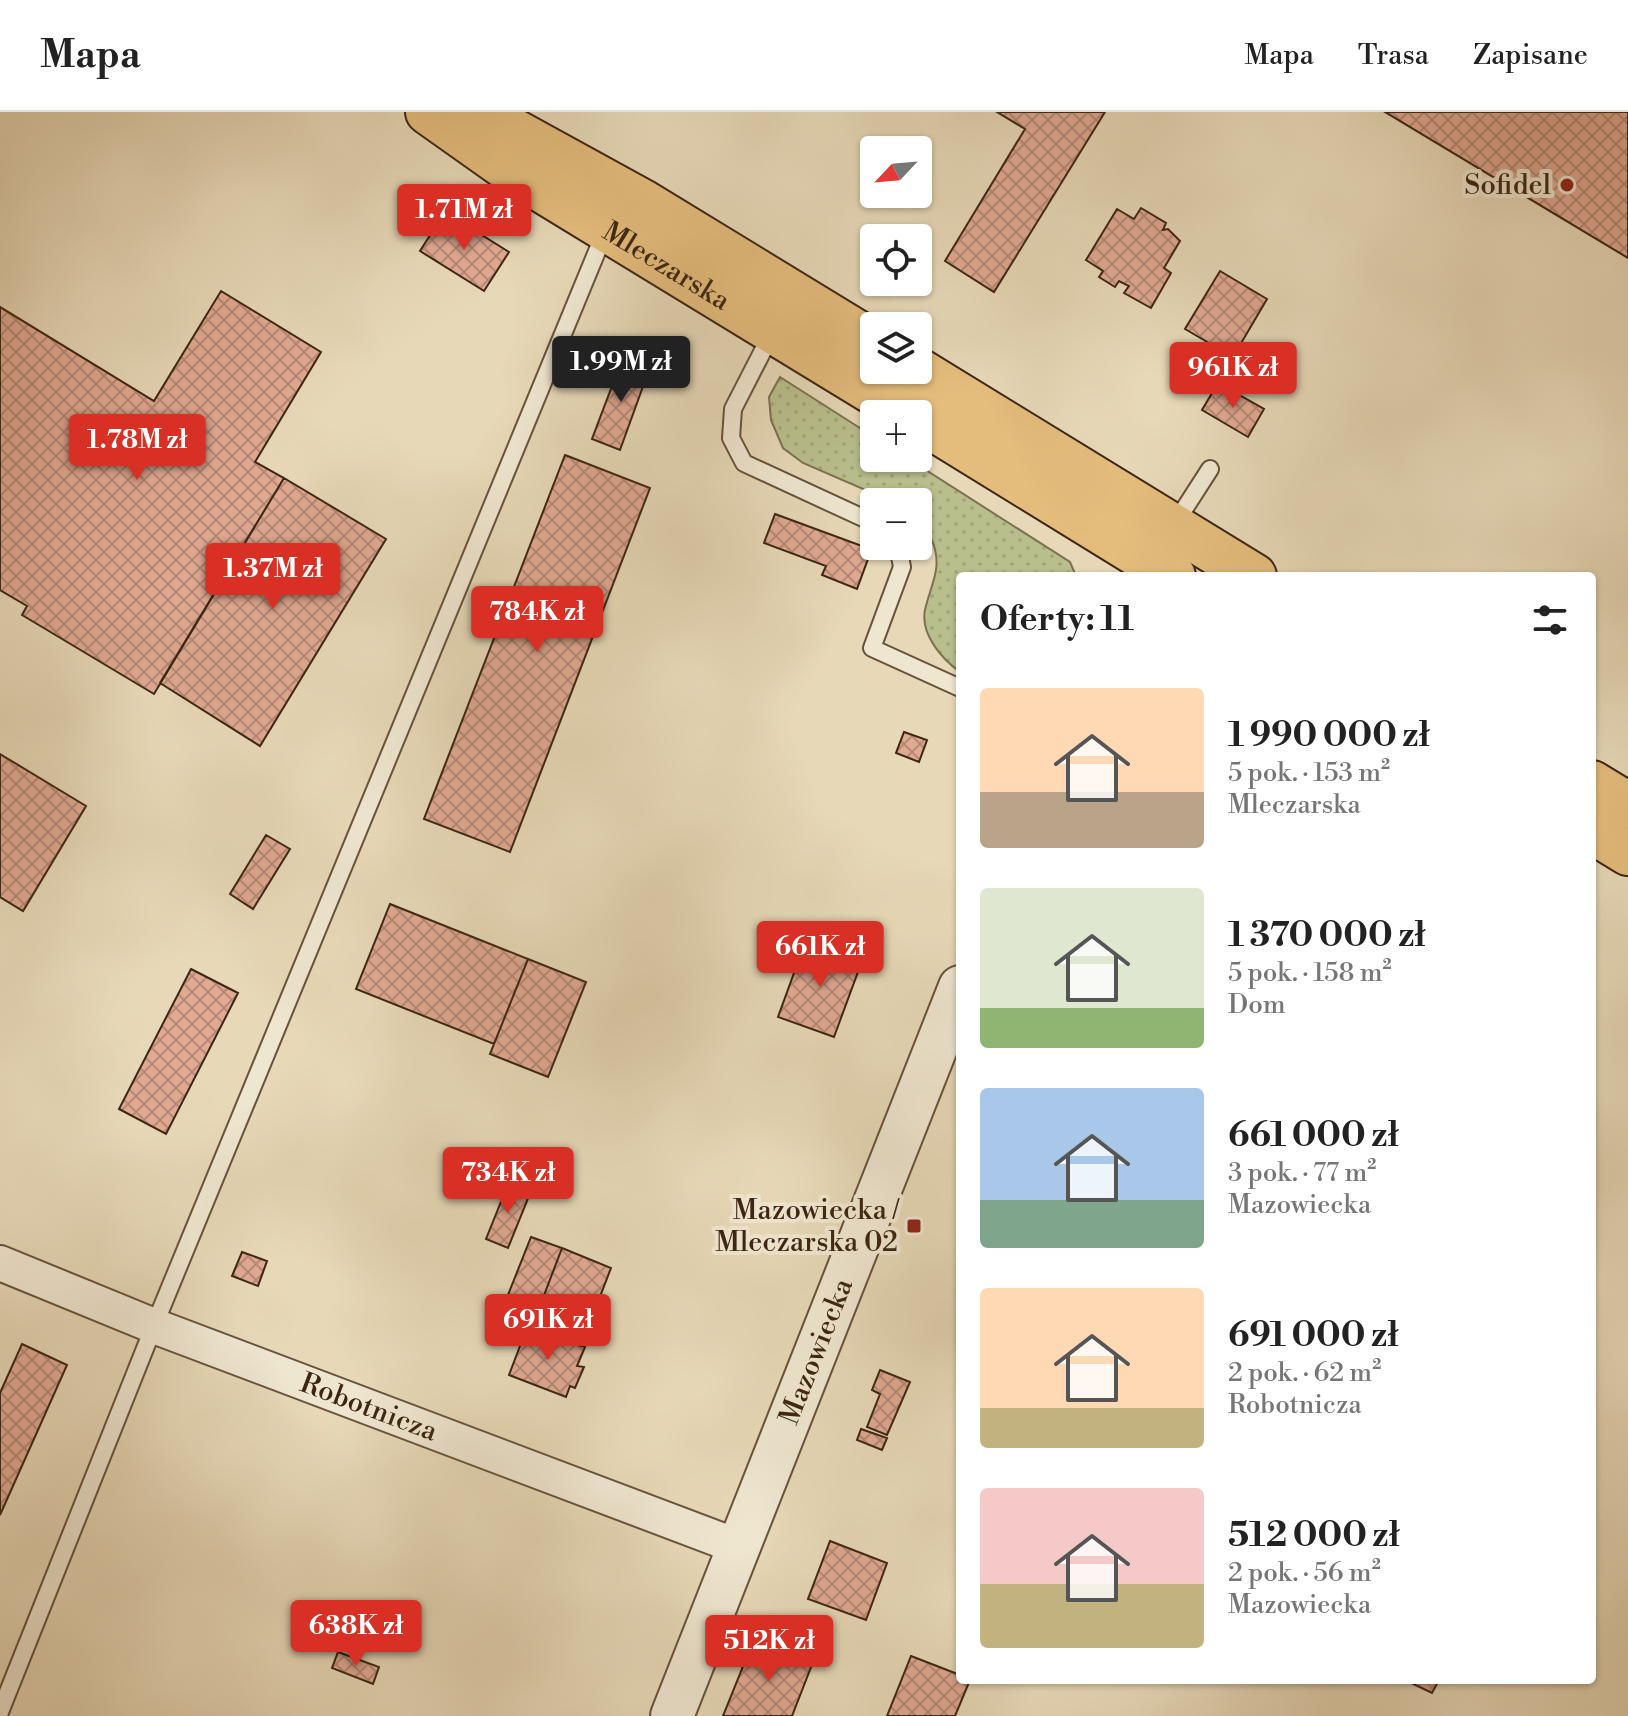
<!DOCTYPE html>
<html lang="pl">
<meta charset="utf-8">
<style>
:root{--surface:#fff;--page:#f6f6f6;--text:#222;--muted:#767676;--line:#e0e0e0;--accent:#d93025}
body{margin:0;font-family:"Libre Bodoni",serif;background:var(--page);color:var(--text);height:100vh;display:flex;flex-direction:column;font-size:30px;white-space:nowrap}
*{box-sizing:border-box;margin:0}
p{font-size:26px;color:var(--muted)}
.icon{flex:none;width:44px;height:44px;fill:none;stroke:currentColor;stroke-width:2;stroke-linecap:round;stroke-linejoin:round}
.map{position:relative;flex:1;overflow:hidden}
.side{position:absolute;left:956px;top:460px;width:640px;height:1112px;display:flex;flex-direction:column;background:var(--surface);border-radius:8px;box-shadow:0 2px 6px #0004}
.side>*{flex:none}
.needle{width:52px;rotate:244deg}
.buttons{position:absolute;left:860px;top:24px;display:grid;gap:16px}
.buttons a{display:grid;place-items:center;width:72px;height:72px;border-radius:8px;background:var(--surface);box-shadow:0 2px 6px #0004;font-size:40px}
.price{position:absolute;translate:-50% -68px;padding:0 18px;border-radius:8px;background:var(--accent);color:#fff;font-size:26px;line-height:52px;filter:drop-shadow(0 2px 4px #0008)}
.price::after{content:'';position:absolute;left:50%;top:48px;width:24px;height:18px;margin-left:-12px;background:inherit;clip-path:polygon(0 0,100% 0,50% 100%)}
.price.on{background:#222;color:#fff}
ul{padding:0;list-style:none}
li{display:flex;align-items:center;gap:24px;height:200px;padding:0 24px}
li span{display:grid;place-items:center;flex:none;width:224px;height:160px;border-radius:8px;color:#555}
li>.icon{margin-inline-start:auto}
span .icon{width:96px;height:96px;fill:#fffc;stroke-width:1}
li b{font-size:34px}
h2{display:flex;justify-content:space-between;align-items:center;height:96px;padding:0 24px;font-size:34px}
header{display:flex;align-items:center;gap:48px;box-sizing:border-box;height:112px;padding:0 40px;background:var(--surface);border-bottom:2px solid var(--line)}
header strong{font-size:38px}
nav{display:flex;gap:44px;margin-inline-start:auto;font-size:28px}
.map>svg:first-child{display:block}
</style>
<header>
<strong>Mapa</strong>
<nav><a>Mapa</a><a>Trasa</a><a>Zapisane</a></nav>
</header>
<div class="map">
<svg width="1628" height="1604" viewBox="0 0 1628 1604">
<defs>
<pattern id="grass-dots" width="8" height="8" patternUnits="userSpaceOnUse" patternTransform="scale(2)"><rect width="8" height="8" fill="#b8be8c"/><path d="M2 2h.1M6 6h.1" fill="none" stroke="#9fa378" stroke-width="1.8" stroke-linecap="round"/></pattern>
<pattern id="building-cross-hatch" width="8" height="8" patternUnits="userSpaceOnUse" patternTransform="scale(2)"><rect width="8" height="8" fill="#e0a992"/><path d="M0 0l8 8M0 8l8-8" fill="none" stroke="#b78976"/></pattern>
</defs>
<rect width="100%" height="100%" fill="#e7d8b7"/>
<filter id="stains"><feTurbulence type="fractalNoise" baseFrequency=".0025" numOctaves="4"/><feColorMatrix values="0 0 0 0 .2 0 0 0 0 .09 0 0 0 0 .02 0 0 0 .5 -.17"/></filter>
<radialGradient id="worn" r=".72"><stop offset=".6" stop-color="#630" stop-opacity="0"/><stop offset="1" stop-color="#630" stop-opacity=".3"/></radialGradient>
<path fill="url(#grass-dots)" stroke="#7a724f" stroke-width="2" d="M780 265 874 325V346H907L1070 450 1076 464H960V560C942 547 920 522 925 498 931 471 944 455 931 426 927 418 925 411 918 406V390H893L803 351 783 336 771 308 769 285Z"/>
<path fill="url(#building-cross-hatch)" stroke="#3c2612" stroke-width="2" d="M997 0H1105L994 180 945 149 1025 17Z
M1385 0H1628V146Z
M1141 96 1166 111 1163 118 1168 117 1180 129 1164 156 1171 161 1151 196 1124 181 1129 174 1119 169 1115 175 1099 165 1103 159 1086 148 1117 97 1134 107Z
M445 100 509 140 484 179 420 139Z
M1220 159 1267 187 1233 245 1185 217Z
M221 179 321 240 255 350 284 366 154 582 22 503 27 494 0 478V195L154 289Z
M623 245 650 255 620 338 592 327Z
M1218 271 1264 297 1248 325 1202 298Z
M565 343 650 376 510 740 424 707Z
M284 366 386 427 260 634 160 571Z
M775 402 862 434 868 447 857 477 822 463 826 454 764 431Z
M904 620 927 628 919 650 896 641Z
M0 642 86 694 23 799 0 785Z
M266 723 290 737 253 797 230 782Z
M390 792 528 847 494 932 356 877Z
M806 828 862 849 834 925 778 905Z
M528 847 586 870 548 965 490 942Z
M191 857 238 881 166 1022 119 997Z
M509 1070 531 1079 508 1136 486 1127Z
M531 1125 562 1136 532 1215 500 1203Z
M562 1136 611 1156 581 1234 532 1215Z
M242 1140 267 1149 258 1174 232 1164Z
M528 1213 585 1235 577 1254 584 1255 575 1276 570 1274 566 1285 509 1263Z
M22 1232 67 1253 0 1403V1281Z
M880 1258 910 1270 887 1323 867 1315 880 1282 872 1278Z
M861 1317 887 1326 882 1338 857 1328Z
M830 1429 887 1451 866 1508 808 1487Z
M754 1527 813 1550 792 1604H723Z
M338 1540 379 1555 373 1572 332 1556Z
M911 1544 960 1563V1568H970L955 1604H887Z
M1405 1568H1439L1432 1581Z"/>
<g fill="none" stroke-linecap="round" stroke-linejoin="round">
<g stroke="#67523b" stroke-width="20">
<path id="service" d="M772 221 733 297 731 326 744 351 874 411
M1174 413 1210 357
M898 434 902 455 872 536 960 576
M0 1600 154 1214 605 120"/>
</g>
<g stroke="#67523b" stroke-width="38">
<g id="minor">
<path id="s1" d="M0 1151 154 1214 739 1435"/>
</g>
</g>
<g stroke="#67523b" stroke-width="46">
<g id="tertiary">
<path id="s2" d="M672 1604 960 875"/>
</g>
</g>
<g stroke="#3c2612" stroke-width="48">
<g id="primary">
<path id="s3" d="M428 0 514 61 909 302"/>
<path d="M479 0 643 90 874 231"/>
<path d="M918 258 1254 464"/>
<path d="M918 307 1173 464"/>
<path d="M1592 671 1628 693"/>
<path d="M1592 719 1628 741"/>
</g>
</g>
<use href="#service" stroke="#efe6d0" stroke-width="16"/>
<use href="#minor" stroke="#efe6d0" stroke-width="34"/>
<use href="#tertiary" stroke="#efe6d0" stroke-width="42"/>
<use href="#primary" stroke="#e4bc7c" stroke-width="44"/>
</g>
<g fill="#8f2418" stroke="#efe6d0" stroke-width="3">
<circle cx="1567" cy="73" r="8"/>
<rect x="906" y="1106" width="16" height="16" rx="4"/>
</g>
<g text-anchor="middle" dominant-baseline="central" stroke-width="8" stroke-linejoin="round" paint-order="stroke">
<g font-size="28" fill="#3c2612" stroke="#efe6d0" text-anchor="end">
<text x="1551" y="73">Sofidel</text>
<text x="898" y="1098">Mazowiecka /<tspan x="898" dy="32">Mleczarska 02</tspan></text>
</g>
<g font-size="28" fill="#3c2612" stroke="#efe6d0">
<text stroke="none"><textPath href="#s3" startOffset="284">Mleczarska</textPath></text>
<text stroke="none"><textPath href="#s2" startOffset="392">Mazowiecka</textPath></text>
<text stroke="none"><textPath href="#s1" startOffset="396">Robotnicza</textPath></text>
</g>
</g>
<rect width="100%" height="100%" filter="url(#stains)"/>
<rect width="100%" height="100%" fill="url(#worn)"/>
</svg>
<div class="buttons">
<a><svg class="needle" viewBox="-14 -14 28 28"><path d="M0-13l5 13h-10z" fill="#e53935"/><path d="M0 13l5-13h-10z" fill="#767676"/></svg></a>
<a><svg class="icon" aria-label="locate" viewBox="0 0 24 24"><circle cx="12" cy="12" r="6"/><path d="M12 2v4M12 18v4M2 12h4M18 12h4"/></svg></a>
<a><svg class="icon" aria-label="layers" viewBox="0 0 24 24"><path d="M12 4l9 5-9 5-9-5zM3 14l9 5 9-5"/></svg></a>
<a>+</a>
<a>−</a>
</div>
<b class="price" style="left:464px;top:140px">1.71M zł</b>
<b class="price on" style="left:621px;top:292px">1.99M zł</b>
<b class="price" style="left:1233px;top:298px">961K zł</b>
<b class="price" style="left:137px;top:370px">1.78M zł</b>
<b class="price" style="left:273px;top:499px">1.37M zł</b>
<b class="price" style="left:537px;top:542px">784K zł</b>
<b class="price" style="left:820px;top:877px">661K zł</b>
<b class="price" style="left:508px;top:1103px">734K zł</b>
<b class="price" style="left:548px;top:1250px">691K zł</b>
<b class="price" style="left:356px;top:1556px">638K zł</b>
<b class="price" style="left:769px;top:1571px">512K zł</b>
<section class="side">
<h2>Oferty: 11<svg class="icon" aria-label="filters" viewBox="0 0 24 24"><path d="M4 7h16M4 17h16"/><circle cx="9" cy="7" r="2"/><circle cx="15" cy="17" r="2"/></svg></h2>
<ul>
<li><span style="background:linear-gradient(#ffd9b3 65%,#b9a48a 0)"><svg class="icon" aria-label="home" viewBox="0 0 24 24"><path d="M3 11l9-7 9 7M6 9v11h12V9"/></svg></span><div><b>1 990 000 zł</b><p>5 pok. · 153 m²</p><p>Mleczarska</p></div></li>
<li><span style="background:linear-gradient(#dfe7d0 75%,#8fb573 0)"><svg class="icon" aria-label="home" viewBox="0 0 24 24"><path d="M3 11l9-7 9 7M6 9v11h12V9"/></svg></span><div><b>1 370 000 zł</b><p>5 pok. · 158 m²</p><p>Dom</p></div></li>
<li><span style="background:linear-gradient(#a9c7e8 70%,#7fa58c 0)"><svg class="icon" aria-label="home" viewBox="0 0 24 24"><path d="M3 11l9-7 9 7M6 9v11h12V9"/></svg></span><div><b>661 000 zł</b><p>3 pok. · 77 m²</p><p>Mazowiecka</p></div></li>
<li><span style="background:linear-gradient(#ffd9b3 75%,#c2b280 0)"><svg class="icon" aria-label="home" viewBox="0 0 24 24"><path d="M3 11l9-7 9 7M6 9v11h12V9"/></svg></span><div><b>691 000 zł</b><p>2 pok. · 62 m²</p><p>Robotnicza</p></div></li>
<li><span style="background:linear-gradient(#f6c9c9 60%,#c2b280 0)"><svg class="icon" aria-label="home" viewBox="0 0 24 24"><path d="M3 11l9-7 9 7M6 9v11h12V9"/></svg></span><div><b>512 000 zł</b><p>2 pok. · 56 m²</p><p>Mazowiecka</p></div></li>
</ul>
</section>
</div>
